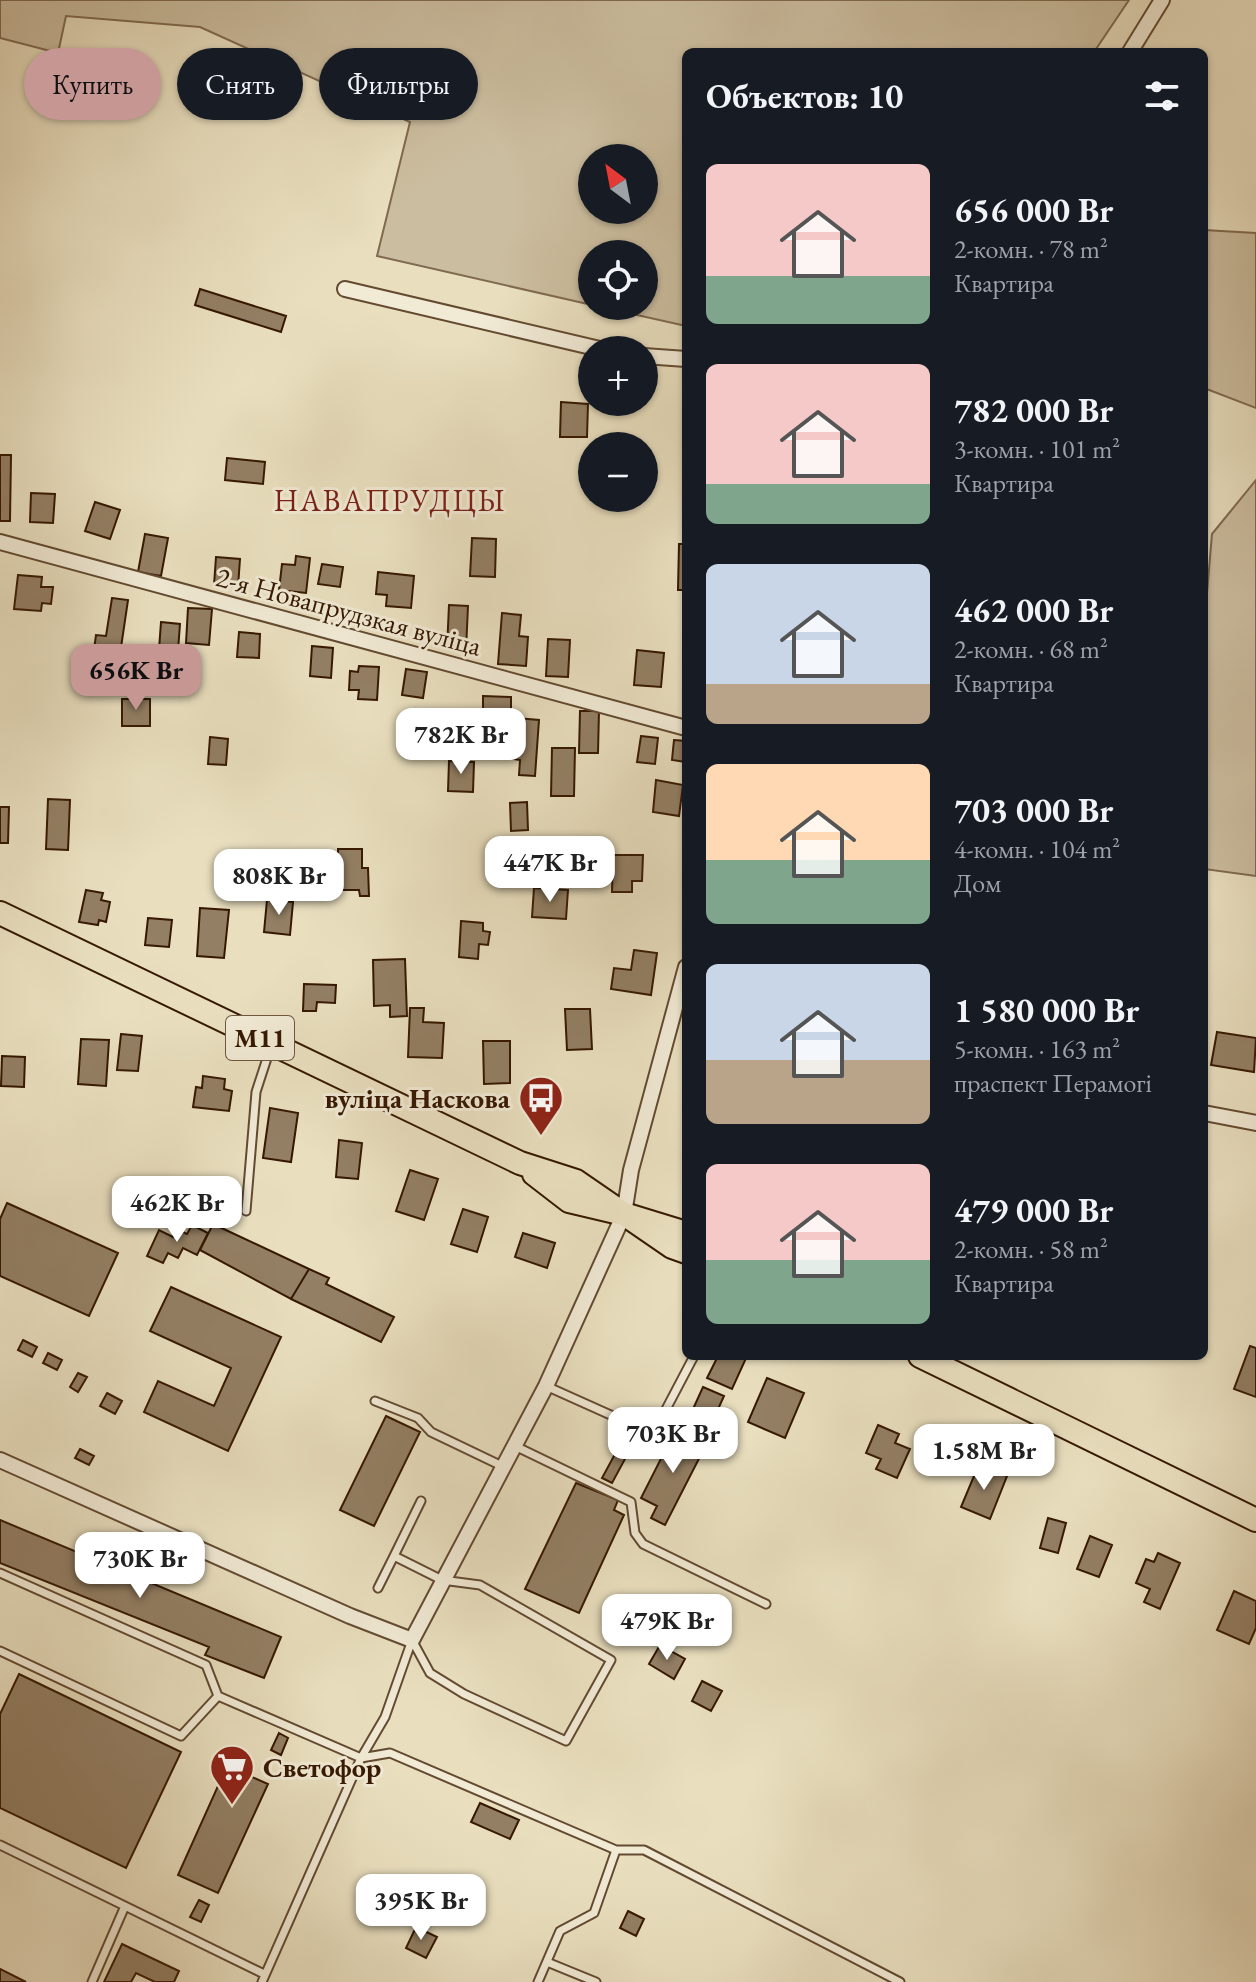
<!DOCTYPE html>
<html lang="ru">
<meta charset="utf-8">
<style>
:root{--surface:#171b24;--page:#20242c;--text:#f1f3f6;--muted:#9ea1a6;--accent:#c59692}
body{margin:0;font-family:"EB Garamond",serif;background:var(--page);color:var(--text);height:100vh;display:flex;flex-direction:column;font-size:30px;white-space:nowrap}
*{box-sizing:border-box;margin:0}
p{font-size:26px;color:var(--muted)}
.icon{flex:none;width:44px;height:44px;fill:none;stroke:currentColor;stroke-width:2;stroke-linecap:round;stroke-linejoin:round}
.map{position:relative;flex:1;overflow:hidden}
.details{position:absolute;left:682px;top:48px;width:526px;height:1312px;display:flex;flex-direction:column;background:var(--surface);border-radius:12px;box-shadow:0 2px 6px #0004}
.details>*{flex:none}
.hud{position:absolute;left:24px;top:48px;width:538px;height:72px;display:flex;gap:16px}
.needle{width:52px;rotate:328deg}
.controls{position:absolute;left:578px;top:144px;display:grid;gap:16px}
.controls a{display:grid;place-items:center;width:80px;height:80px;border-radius:50%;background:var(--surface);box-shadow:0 2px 6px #0004;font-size:40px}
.price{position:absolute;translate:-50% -68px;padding:0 18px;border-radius:16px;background:#fff;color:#222;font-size:26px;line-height:52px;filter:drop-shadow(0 2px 4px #0008)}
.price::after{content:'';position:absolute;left:50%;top:48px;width:24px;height:18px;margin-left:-12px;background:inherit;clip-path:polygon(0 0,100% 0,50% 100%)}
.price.selected{background:var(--accent);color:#111}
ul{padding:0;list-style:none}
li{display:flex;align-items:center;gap:24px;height:200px;padding:0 24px}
li span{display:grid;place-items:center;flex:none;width:224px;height:160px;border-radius:12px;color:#555}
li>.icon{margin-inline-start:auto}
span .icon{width:96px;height:96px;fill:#fffc;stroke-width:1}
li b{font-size:34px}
h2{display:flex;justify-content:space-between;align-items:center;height:96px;padding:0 24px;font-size:34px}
.tag{padding:0 28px;border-radius:36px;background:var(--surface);box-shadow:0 2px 6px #0004;font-size:28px;line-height:72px}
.tag.selected{background:var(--accent);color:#111}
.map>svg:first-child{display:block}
</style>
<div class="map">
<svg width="1256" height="1982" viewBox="0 0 1256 1982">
<rect width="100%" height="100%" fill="#e9dfbf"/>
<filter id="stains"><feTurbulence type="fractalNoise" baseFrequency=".0025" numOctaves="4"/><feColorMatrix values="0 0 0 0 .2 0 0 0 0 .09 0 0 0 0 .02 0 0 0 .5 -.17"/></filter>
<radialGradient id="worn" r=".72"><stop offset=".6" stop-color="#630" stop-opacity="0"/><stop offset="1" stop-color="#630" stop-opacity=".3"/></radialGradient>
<path fill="#cbbd9f" stroke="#806a50" stroke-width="2" fill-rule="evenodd" d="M0 0H1129L1094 52H686V326L597 306H644V254H592V305L377 256 410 122 200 27 66 16 58 53 0 38ZM644 158V210H592V158Z
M1204 230 1256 233V408L1204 388Z
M1256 480V876L1204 869V629L1212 534Z"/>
<path fill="#937f64" stroke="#361802" stroke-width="2" d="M200 289 286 316 281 332 195 305Z
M561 402 588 404 587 437H560Z
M0 455H11L10 521H0Z
M227 458 265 462 263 484 225 480Z
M31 493 55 494 53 523 30 522Z
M95 502 120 510 110 539 85 531Z
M145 534 168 538 161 576 138 572Z
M472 538 496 539 495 577 470 576Z
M679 544H686V590H678Z
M296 556 310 558 306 593 279 590 282 564 295 565Z
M216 557 240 559 238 587 214 585Z
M322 564 343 567 340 587 318 584Z
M378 572 414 576 411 608 386 606 387 595 376 594Z
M18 575 42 577 41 587H53L51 604 42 603 41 611 14 609Z
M112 598 128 600 119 661 93 657 96 635 106 636Z
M449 605 468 606 466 650 447 649Z
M188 608 212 609 209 645 186 643Z
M502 613 521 615 519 636 528 637 526 666 498 664Z
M161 622 180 624 177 664 158 663Z
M239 632 260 634 259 658 237 657Z
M548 639 570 640 568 677 546 676Z
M312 646 333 648 331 678 310 676Z
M637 650 664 653 661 687 634 685Z
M359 666 379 667 377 700 358 699 359 690H349L350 671 358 672Z
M406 669 427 672 423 698 402 695Z
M483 696 511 697V721H483Z
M122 699H150V726H122Z
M580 711H599L598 753H579Z
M516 718 539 720 535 776 519 775 520 760 513 759Z
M425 720 439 723 434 747 421 744Z
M641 736 658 738 655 764 637 762Z
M210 737 228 739 226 765 208 764Z
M674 740 686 741V762L672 760Z
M552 748H575L574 796H551Z
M449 761 474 762 473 792 448 791Z
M656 780 683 785 679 816 653 812Z
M48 799 70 800 68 850 46 849Z
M527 802 528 830 511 831 510 803Z
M0 807H9L8 843H0Z
M338 849H362V868H368L369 896H360L359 890H338Z
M613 855H643L642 881H632V892H612Z
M534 888 568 890 566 919 532 917Z
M86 890 103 893 101 900 110 902 106 922 99 920 98 925 79 922Z
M267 900 293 902 290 935 264 932Z
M200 908 229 910 224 958 197 956Z
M148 918 172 920 169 947 145 945Z
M461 921 483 923V931L490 932 488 945 479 944 478 959 459 957Z
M634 950 657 953 651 995 611 989 614 968 631 970Z
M405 959 407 1016 390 1017V1005L374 1006 373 960Z
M304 984 336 985 335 1003 317 1002 316 1011H303Z
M410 1008H424L423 1022 444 1023 442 1058 408 1057Z
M565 1009H590L592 1049 567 1050Z
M1217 1032 1256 1038 1254 1072 1211 1065Z
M121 1034 142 1036 138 1071 117 1070Z
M81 1039 109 1040 106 1086 78 1084Z
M483 1041H510V1083L484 1084Z
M2 1056 25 1057 24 1087 1 1086Z
M203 1076 225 1079 224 1089 232 1091 229 1111 193 1107 196 1087 202 1088Z
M270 1108 298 1113 291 1162 263 1158Z
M339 1140 362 1143 358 1179 336 1177Z
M410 1170 438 1179 424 1220 396 1211Z
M7 1203 118 1253 89 1316 0 1276V1219Z
M463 1209 488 1217 477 1252 451 1244Z
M213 1224 309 1269 291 1299 200 1250Z
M192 1225 208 1233 197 1255 183 1248 178 1258 168 1253 163 1263 147 1256 159 1230 173 1237 176 1229 187 1234Z
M523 1233 555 1243 547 1268 515 1257Z
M309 1269 329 1278 326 1284 394 1317 381 1342 291 1299Z
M171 1287 281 1337 228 1451 144 1412 158 1381 214 1406 231 1368 150 1331Z
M23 1340 37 1347 32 1357 18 1350Z
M1250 1346 1256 1348V1397L1234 1389Z
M48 1353 62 1360 57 1370 43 1363Z
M718 1356H747L732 1389 707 1378Z
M78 1373 87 1377 78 1392 70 1387Z
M767 1378 804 1393 785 1438 748 1422Z
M703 1387 724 1396 709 1429 688 1420Z
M107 1393 122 1401 115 1414 100 1406Z
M386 1416 420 1432 374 1526 340 1510Z
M878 1425 899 1434 895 1443 910 1449 897 1478 876 1469 881 1459 866 1453Z
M676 1429 706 1445 665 1525 651 1518 657 1506 641 1498Z
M628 1430 638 1435 612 1483 602 1478Z
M80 1449 94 1456 89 1465 75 1458Z
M979 1464 1007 1476 990 1519 961 1507Z
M576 1483 618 1500 614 1510 624 1515 579 1613 525 1589Z
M1048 1518 1066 1523 1058 1553 1040 1548Z
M0 1520 281 1637 264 1678 205 1655 209 1647 0 1563Z
M1090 1536 1112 1545 1099 1577 1077 1569Z
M1158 1553 1180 1563 1160 1609 1144 1602 1150 1589 1136 1583 1146 1559 1154 1562Z
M1234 1591 1256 1601V1628L1249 1644 1217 1630Z
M660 1645 685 1659 674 1679 649 1664Z
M19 1674 181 1752 126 1868 0 1808V1714Z
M702 1681 722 1691 711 1711 692 1701Z
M279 1733 288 1738 281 1755 271 1750Z
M227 1766 268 1784 218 1893 178 1875Z
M480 1803 519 1820 510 1839 471 1822Z
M199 1900 209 1905 201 1922 190 1917Z
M628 1911 644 1919 636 1936 620 1928Z
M416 1927 437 1937 426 1958 406 1948Z
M122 1944 179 1971 174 1982H155L136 1973 131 1982H104Z
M0 1969 26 1982H0Z"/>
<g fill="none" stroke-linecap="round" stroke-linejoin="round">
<g stroke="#634a31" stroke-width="11">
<path id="lane" d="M246 1211 256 1092 271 1046
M546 1386 653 1434 694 1356
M375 1401 418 1418 431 1432 502 1466
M515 1446 631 1502 635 1533 643 1544 766 1604
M0 1573 206 1665 218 1696
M378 1588 394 1556
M412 1640 430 1673 464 1694 566 1741 611 1660 480 1585 442 1580 394 1556 421 1501
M0 1651 181 1736 218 1696 361 1758 385 1717 412 1640
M0 1845 264 1974
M547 1962 596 1982
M92 1982 125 1906
M262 1982 361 1758 390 1753 616 1850H644L900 1982
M538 1982 560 1931 594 1913 616 1850"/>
</g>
<g stroke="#634a31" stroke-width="18">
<path id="street" d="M1130 52 1162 0
M345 289 604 350
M644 356 686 359
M0 542 686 728
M1204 1113 1256 1123
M0 1460 350 1616 412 1640 546 1386 624 1214 631 1170 686 967"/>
</g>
<g stroke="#361802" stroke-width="26">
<path id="primary" d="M0 913 520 1163 576 1181 672 1247 686 1252
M534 1174 569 1201 624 1214 686 1233
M920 1356 1256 1520"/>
</g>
<use href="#lane" stroke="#f1ead5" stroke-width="7"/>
<use href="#street" stroke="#f1ead5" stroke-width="14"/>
<use href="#primary" stroke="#e9dfbf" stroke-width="22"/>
</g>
<defs>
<g id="bus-pin" transform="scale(2.3)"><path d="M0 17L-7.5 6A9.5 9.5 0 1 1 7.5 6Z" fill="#8f2418" stroke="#f1ead5"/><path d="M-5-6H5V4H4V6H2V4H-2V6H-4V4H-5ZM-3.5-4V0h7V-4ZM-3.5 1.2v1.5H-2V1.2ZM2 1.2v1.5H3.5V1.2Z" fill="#fff"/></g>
<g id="supermarket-pin" transform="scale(2.3)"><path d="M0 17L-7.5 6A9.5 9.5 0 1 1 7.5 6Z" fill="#8f2418" stroke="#f1ead5"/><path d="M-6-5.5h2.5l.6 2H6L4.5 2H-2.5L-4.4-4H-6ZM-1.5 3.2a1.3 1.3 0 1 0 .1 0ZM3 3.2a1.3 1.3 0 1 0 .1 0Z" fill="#fff"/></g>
</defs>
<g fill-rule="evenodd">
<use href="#bus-pin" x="541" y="1098"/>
<use href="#supermarket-pin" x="232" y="1767"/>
</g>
<g text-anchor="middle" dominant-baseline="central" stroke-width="6" stroke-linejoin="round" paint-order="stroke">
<rect fill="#f1ead5" stroke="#6e5741" stroke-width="2" x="226" y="1016" width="68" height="44" rx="6"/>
<g font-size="26" font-weight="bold" fill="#361802">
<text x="260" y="1038">М11</text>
</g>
<g font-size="28" fill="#361802" stroke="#f1ead5">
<text transform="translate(349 611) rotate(15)">2-я Новапрудзкая вуліца</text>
</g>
<g font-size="28" font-weight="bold" fill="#361802" stroke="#f1ead5" text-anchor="end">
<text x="510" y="1098">вуліца Наскова</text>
<text x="263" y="1767" text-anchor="start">Светофор</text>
</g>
<g font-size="30" letter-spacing="2" fill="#7a1f14" stroke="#f1ead5">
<text x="390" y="500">НАВАПРУДЦЫ</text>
</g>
</g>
<rect width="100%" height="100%" filter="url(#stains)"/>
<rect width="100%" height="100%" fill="url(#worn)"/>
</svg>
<div class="controls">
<a><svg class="needle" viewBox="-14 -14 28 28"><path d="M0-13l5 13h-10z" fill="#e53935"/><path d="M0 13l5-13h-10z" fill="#9ea1a6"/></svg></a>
<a><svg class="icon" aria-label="locate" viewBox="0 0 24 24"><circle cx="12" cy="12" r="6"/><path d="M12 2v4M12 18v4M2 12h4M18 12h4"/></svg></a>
<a>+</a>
<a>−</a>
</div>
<b class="price selected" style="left:136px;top:712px">656K Br</b>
<b class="price" style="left:461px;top:776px">782K Br</b>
<b class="price" style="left:550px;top:904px">447K Br</b>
<b class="price" style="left:279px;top:917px">808K Br</b>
<b class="price" style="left:177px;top:1244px">462K Br</b>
<b class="price" style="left:673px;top:1475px">703K Br</b>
<b class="price" style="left:984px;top:1492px">1.58M Br</b>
<b class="price" style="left:140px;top:1600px">730K Br</b>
<b class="price" style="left:667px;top:1662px">479K Br</b>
<b class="price" style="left:421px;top:1942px">395K Br</b>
<div class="hud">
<a class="tag selected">Купить</a>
<a class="tag">Снять</a>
<a class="tag">Фильтры</a>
</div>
<section class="details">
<h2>Объектов: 10<svg class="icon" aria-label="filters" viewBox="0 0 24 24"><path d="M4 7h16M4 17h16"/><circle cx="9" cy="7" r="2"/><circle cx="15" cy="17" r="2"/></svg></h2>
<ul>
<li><span style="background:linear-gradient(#f6c9c9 70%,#7fa58c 0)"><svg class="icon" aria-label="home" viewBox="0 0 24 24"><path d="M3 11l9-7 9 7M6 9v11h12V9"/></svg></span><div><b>656 000 Br</b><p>2-комн. · 78 m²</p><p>Квартира</p></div></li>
<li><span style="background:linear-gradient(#f6c9c9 75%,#7fa58c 0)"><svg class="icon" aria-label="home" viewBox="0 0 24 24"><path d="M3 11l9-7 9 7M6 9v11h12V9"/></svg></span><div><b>782 000 Br</b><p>3-комн. · 101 m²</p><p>Квартира</p></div></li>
<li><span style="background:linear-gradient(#c9d6e8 75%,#b9a48a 0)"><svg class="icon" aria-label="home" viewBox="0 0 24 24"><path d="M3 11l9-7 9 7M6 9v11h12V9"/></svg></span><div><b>462 000 Br</b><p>2-комн. · 68 m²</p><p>Квартира</p></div></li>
<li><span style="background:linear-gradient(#ffd9b3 60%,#7fa58c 0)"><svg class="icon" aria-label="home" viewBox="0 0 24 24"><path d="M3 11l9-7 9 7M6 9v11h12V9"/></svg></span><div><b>703 000 Br</b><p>4-комн. · 104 m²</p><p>Дом</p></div></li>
<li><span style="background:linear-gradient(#c9d6e8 60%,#b9a48a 0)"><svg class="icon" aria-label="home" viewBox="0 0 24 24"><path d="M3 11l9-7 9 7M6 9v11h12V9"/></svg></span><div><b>1 580 000 Br</b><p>5-комн. · 163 m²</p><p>праспект Перамогі</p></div></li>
<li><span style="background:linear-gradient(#f6c9c9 60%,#7fa58c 0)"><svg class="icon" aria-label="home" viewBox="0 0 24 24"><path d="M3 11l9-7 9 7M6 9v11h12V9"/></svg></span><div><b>479 000 Br</b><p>2-комн. · 58 m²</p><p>Квартира</p></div></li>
</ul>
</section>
</div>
